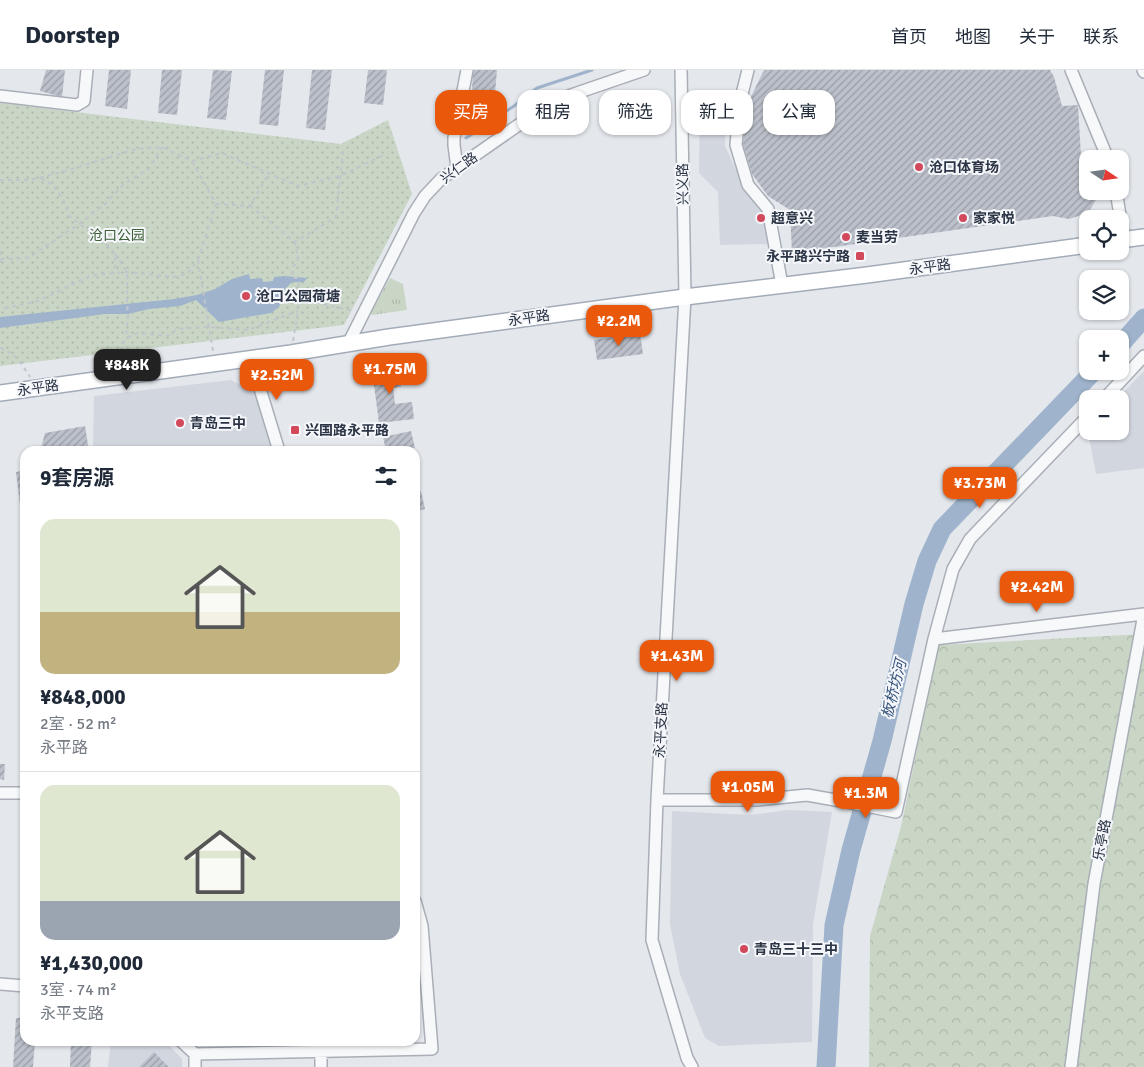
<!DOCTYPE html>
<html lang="zh">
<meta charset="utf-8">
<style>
:root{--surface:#fff;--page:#f2f2f3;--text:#1f2937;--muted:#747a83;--line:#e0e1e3;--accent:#ea580c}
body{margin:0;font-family:Signika,"Noto Sans SC",sans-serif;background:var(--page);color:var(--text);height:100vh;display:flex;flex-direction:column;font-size:19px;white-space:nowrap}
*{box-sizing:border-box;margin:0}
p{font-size:16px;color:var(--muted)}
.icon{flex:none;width:28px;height:28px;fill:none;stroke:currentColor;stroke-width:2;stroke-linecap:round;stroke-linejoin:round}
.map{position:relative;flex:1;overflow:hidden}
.sheet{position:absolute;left:20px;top:376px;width:400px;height:600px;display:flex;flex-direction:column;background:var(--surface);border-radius:15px;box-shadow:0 1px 4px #0004}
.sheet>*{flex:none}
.top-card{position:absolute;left:435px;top:20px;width:475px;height:45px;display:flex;gap:10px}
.needle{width:32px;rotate:103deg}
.controls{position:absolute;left:1079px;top:80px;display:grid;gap:10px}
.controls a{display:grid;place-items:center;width:50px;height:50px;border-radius:10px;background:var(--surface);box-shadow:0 1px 4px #0004;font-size:25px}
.price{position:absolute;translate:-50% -42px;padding:0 11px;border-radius:10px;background:var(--accent);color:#fff;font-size:16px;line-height:32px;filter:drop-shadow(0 1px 2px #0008)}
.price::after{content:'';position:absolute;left:50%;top:30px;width:15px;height:11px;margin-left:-8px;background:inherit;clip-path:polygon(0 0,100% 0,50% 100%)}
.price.current{background:#222;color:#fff}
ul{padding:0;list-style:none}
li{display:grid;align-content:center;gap:10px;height:265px;padding:0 20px}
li+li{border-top:1px solid var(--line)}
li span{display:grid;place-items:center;height:155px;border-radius:15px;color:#555}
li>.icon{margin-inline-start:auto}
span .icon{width:90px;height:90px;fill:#fffc;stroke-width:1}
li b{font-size:21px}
h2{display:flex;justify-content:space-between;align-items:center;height:60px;padding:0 20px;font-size:21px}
.chip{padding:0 18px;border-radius:15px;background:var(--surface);box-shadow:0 1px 4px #0004;font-size:18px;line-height:45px}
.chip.current{background:var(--accent);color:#fff}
header{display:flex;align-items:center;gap:30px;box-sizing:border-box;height:70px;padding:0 25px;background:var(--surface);border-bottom:1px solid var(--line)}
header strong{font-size:24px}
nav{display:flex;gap:28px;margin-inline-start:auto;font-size:18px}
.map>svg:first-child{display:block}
</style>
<header>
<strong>Doorstep</strong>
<nav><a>首页</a><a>地图</a><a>关于</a><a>联系</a></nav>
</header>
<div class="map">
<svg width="1144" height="997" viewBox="0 0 1144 997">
<defs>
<pattern id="grass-tufts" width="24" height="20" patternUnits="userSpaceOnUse" patternTransform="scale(1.25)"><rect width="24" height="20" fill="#c9d6c5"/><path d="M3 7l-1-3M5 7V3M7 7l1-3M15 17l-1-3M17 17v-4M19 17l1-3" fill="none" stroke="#adb8ab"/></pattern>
<pattern id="forest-crowns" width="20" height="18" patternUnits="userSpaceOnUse" patternTransform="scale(1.25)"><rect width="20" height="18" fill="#c9d6c5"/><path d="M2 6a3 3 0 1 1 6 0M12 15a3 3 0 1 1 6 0" fill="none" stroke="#adb8ab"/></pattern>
<pattern id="park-dots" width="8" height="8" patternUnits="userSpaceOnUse" patternTransform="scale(1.25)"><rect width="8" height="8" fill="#c9d6c5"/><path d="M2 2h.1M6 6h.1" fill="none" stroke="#adb8ab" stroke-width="1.8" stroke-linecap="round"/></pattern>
<pattern id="building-hatch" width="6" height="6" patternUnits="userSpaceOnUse" patternTransform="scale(1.25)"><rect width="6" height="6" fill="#bbc0ca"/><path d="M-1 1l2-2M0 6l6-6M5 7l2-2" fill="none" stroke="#989da6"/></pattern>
</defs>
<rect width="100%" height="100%" fill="#e4e7ec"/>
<path fill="#d2d6de" d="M700 29 726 30 725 76 741 110 768 135 769 174 720 175 718 122 699 103Z
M1144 301V398L1096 404 1088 361H1120V329H1117Z
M231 310 258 324 275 381H93L94 326Z
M789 740 832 742 813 854 812 972 719 976 705 968 680 904 670 854 672 741 749 745Z
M111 971H165L182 989V997H108Z"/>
<path fill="url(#grass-tufts)" d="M390 208 403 214 407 240 372 245 371 243Z"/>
<path fill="url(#forest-crowns)" d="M1144 564V997H869L870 866 902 753 938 575Z"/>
<path fill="url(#park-dots)" d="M0 33 341 74 388 50 412 124 344 255 0 296Z"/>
<path fill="#9fb4cc" d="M249 204 250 209 262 208 263 212 273 211 274 207 284 206 307 208 304 212H292L285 219 284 225 279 237 271 243 219 252 196 230 180 236 149 239 128 244H105L0 258V247L174 229 197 225 215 219 232 209Z"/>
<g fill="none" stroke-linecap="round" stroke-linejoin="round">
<path stroke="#9fb4cc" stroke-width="3" d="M466 68 514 36 537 18 592 0"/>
<path stroke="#9fb4cc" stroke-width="19" d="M1120 275 1144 248
M826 997 834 855 851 780 882 671 914 534 927 491 942 459 1094 301"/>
</g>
<path fill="url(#building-hatch)" d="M46 0H65L62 27 40 21Z
M109 0H131L127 39 105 36Z
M162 0H182L177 45 158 43Z
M213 0 232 1 226 50 207 48Z
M265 0H284L278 56 259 54Z
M312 0H332L325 60 306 58Z
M368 0H387L383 35 364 33Z
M473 0H497L495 23 472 21Z
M765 0H1050L1054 7 1062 36 1078 35 1081 86 1088 91V121H1098L1096 130 1088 143 1069 149 1053 146 792 183 790 140 768 126 752 104 743 74 747 35 763 2Z
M640 263 643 284 597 290 594 270Z
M397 291 401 317 393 318 395 334 412 332 414 349 379 353 372 300 381 299 380 293Z
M85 356 89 381H38L41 378 45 363Z
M411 361 415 378 399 381H375L374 379 385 376 383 367Z
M25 391V434L20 435 16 402 22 401 21 393Z
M421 421 425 439 415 442V422Z
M0 694H5L4 710 0 709Z
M16 948H25V971H35L33 997H13Z
M71 971H92L90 997H70Z
M154 982 169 997H139Z"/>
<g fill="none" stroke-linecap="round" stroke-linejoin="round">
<g stroke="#a9aeb7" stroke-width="14">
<path id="minor" d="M681 0 685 227 657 730 652 870 687 988 692 997
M748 0 740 32 736 75 748 115 768 139 782 215
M1071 0 1108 89
M1143 0 1144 2
M0 26 77 35 84 31 87 0
M457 98 454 75V68L467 0
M1116 121 1124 169
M348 274 414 143 425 126 441 109 527 49 556 32 571 25 644 0
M251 289 279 381
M1104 329 1144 286
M934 569 1144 544
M0 723H25
M657 730H757L807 725 841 731 896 742 934 569 953 499 970 469 1088 346
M0 914 25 916
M181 971 195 984 432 979 422 856 415 831
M195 997V984
M321 997V971
M1071 997 1094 814 1144 544"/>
</g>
<g stroke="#a3abb8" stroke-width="18">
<path id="major" d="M1120 170 1144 167
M0 323 291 283 389 267 685 227 867 205 1088 175"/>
</g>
<path stroke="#c2c5cb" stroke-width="2" stroke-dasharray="4 4" stroke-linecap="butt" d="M192 91 222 83 298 116 340 106 384 85
M41 108 54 116 64 131 68 145 107 175 115 184V197L113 204
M0 110H30L62 102 136 79 162 77 192 91 216 134 198 190 187 204 173 207 127 202 92 205 38 231 0 239
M216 134 250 136 268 105
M250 136 295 172 336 147 343 81
M0 181 1 189 0 194
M115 184 127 202V230L128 248 126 268
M1 189 28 188 79 154 105 134 124 114 149 99 162 77
M198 190 213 281
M300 229 354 241
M293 271 300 229 298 208H293L292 198 298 191 295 172
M0 278C16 283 21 293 30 307
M113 296 126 268 138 263 168 266 177 259 209 257 248 260 298 241"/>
<use href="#minor" stroke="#f7f8fa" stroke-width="11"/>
<use href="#major" stroke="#fff" stroke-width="15"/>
</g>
<g fill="#d1495b" stroke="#f4f6f9" stroke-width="2">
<circle cx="919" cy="97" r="5"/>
<circle cx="761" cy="148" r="5"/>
<circle cx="963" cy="148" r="5"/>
<circle cx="846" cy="167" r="5"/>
<rect x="855" y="181" width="10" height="10" rx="2.5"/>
<circle cx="246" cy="226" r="5"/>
<circle cx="180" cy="353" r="5"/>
<rect x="290" y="355" width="10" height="10" rx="2.5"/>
<circle cx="744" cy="879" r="5"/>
</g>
<g text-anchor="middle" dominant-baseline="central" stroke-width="4" stroke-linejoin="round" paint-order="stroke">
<g font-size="14" font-weight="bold" fill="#2b3445" stroke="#f4f6f9" text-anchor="start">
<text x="929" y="97">沧口体育场</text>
<text x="771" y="148">超意兴</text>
<text x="973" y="148">家家悦</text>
<text x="856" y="167">麦当劳</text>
<text x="850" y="186" text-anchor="end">永平路兴宁路</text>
<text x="256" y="226">沧口公园荷塘</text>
<text x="190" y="353">青岛三中</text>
<text x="305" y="360">兴国路永平路</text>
<text x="754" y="879">青岛三十三中</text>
</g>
<g font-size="14" fill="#2b3445" stroke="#f4f6f9">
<text transform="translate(459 98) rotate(-36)">兴仁路</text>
<text transform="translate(683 114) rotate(-91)">兴义路</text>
<text transform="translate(930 197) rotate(-8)">永平路</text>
<text transform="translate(529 248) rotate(-8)">永平路</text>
<text transform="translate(38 318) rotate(-8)">永平路</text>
<text transform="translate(661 660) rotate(-87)">永平支路</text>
<text transform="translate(1102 770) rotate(-79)">乐亭路</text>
</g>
<g font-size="14" fill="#3f6138" stroke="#f4f6f9">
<text x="117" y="165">沧口公园</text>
</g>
<g font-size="15" font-style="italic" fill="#34527a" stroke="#f4f6f9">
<text transform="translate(894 619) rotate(-76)">板桥坊河</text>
</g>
</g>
</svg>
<div class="controls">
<a><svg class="needle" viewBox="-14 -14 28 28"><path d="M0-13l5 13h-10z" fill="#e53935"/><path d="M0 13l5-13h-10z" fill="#747a83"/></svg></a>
<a><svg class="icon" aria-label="locate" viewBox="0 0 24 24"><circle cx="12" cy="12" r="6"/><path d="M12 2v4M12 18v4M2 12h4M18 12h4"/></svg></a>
<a><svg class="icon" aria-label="layers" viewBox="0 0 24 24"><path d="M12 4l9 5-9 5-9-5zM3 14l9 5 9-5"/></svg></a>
<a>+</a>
<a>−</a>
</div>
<b class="price" style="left:619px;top:277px">¥2.2M</b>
<b class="price current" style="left:127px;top:321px">¥848K</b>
<b class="price" style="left:390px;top:325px">¥1.75M</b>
<b class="price" style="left:277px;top:331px">¥2.52M</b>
<b class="price" style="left:980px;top:439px">¥3.73M</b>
<b class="price" style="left:1037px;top:543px">¥2.42M</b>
<b class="price" style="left:677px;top:612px">¥1.43M</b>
<b class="price" style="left:748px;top:743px">¥1.05M</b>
<b class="price" style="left:866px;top:749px">¥1.3M</b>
<div class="top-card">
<a class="chip current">买房</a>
<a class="chip">租房</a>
<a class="chip">筛选</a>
<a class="chip">新上</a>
<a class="chip">公寓</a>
</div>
<section class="sheet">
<h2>9套房源<svg class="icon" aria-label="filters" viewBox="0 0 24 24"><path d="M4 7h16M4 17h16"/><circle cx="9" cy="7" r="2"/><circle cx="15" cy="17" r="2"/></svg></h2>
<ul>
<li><span style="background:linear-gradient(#dfe7d0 60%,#c2b280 0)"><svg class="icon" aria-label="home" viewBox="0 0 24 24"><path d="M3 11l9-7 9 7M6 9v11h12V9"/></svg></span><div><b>¥848,000</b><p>2室 · 52 m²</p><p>永平路</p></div></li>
<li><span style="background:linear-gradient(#dfe7d0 75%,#9aa5b1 0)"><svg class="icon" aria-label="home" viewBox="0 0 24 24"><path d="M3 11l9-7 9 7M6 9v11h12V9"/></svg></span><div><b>¥1,430,000</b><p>3室 · 74 m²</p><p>永平支路</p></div></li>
</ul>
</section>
</div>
